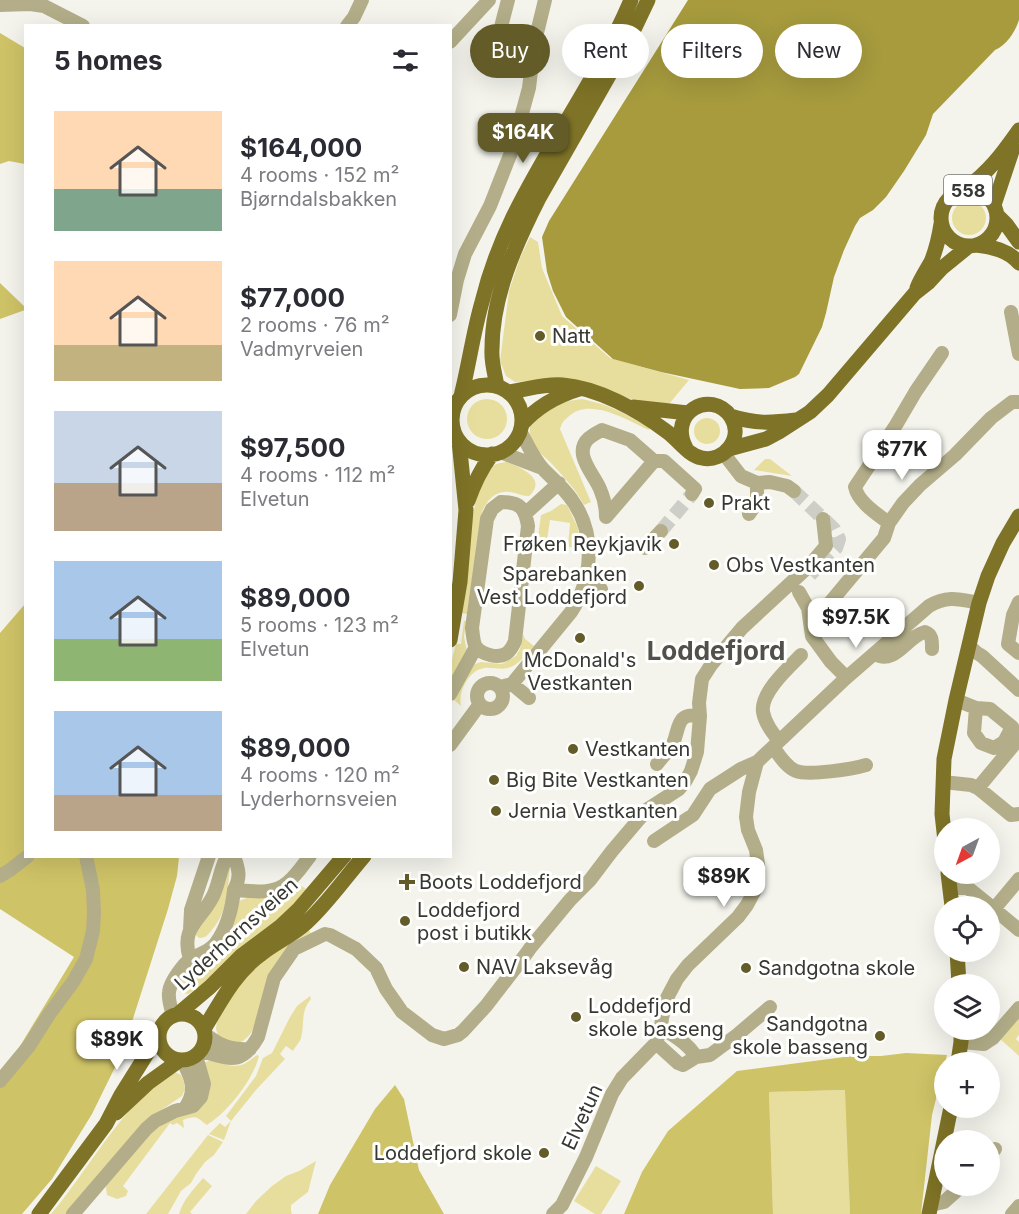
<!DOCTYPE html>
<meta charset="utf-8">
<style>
:root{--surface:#fff;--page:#f7f7f7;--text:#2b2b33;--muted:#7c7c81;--accent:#635c29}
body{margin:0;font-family:Inter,sans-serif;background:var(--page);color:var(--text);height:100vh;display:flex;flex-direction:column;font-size:22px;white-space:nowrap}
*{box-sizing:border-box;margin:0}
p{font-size:20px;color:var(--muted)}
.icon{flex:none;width:33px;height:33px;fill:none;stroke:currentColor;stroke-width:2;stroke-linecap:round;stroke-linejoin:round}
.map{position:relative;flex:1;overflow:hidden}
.panel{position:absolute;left:24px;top:24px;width:428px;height:834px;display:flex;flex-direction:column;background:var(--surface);border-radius:0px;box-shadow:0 6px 24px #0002}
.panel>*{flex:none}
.hud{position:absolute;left:470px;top:24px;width:459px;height:54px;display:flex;gap:12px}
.needle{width:39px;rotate:221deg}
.buttons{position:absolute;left:934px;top:818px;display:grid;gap:12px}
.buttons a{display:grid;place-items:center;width:66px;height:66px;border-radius:50%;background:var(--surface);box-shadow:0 6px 24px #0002;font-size:30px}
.price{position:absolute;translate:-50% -51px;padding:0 14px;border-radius:12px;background:#fff;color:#222;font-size:20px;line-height:39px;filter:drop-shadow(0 2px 3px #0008)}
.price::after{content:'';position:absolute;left:50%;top:36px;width:18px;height:14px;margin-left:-9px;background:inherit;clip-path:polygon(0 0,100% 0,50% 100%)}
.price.selected{background:var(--accent);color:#fff}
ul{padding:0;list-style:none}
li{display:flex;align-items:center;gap:18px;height:150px;padding:0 30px}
li span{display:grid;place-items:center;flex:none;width:168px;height:120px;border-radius:0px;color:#555}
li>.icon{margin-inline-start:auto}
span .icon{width:72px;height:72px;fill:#fffc;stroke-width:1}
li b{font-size:26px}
h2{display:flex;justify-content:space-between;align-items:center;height:72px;padding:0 30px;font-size:26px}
.chip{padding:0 21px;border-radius:27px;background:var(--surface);box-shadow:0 6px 24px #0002;font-size:21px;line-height:54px}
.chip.selected{background:var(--accent);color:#fff}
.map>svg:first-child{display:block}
</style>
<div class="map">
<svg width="1019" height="1214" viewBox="0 0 1019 1214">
<rect width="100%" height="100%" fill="#f4f4ed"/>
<path fill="#e7de9e" d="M952 218a17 17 0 1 1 34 0a17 17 0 1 1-34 0Z
M530 237 538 242 542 268 562 316 610 358 689 380 669 404 647 403 583 387 530 381 515 382 506 376 500 361 509 291 520 258Z
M582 399C611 405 625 414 650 428L649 430C627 420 589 396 568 417 563 421 562 423 560 429L591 502 584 505C576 490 564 477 552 464 545 457 534 449 531 439 529 434 530 429 530 424L555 403Z
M467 419a20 20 0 1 1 40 0a20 20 0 1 1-40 0Z
M694 431a13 13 0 1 1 26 0a13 13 0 1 1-26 0Z
M765 459H770L792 476 754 470Z
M507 462C521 468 548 478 529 496 520 496 516 492 509 492 496 490 486 501 482 512L467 614 461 613C465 582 470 488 490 468 496 463 500 463 507 462Z
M561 504 567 505 578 528 580 545 577 548 569 547 568 545 570 523 550 520 545 553 536 552 541 515 551 511Z
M464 621H466L464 637 467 651 450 683V667L456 644H461Z
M523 634 525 639 534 646C526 654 519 665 508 668 500 670 491 667 484 668 468 671 458 692 461 706L453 699 465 674 475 664 481 662 502 664 516 656 520 649Z
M230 865C228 890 228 912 211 931 207 936 205 938 199 938L195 934Z
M302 886 307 890 295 906 231 957 203 984 190 993 187 994 180 992 178 985C189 968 207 967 219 954 228 945 235 914 239 901L252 896 281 891 290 898Z
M306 927 311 933 300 938 291 946 251 1033C239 1048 233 1044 218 1035L216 1029 217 1020 242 977Z
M310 996 311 999C300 1012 305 1023 301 1038 300 1042 295 1047 293 1051L286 1046 280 1054 285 1059 256 1090 231 1121 224 1140 209 1134 220 1123 225 1127 231 1121 226 1116 256 1076 263 1058 272 1053 290 1017 297 1006Z
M1019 1014V1035L1016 1039 1019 1042V1056L999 1038Z
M257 1055 259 1056C253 1080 228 1112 207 1125 196 1117 197 1115 183 1120L184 1128 177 1123 173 1125 170 1123 123 1186 128 1191 126 1196 117 1199 107 1195 106 1188 107 1181 150 1132 172 1119 196 1111 203 1063C216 1056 228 1069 241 1065 246 1064 252 1058 257 1055Z
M175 1072 181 1075 184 1082 185 1089 182 1096 145 1121 66 1214H51C85 1174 110 1126 149 1091 157 1084 165 1077 175 1072Z
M846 1090 850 1214H773L769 1092Z
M208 1135 223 1142 214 1155 205 1162 196 1174 191 1183 181 1191 168 1214H146Z
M316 1161 308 1192 291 1205V1211L292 1213 291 1214H246L256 1201 272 1186 286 1176 299 1171Z
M596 1166 621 1181 601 1214H595L574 1201Z
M203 1178 212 1186 190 1212 192 1214H179C183 1200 193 1190 203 1178Z"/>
<path fill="#cfc367" d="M0 33 25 48V164L9 161 0 164Z
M0 283 25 307V310L0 319Z
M25 604 26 856 179 857 177 876 168 909 122 1053 92 1114 52 1179 22 1214H0V1073L17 1051 74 957 0 909V633Z
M906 1053 947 1055 932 1115 921 1214H850L845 1090 769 1092 773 1214H624L642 1172 668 1131 737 1071 852 1056H881Z
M395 1085 404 1099 419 1170 444 1214H318L330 1185 375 1109Z"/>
<path fill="#a79b3e" d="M688 0H1019C1019 6 1019 14 1019 20 1015 32 1007 45 995 50L933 114 926 135 904 171 886 197 873 210 860 218 855 226 844 250 834 277 826 313 822 327 799 374 795 377 769 388 740 389 661 372 613 359 566 317 553 291 547 272 542 237 549 221Z"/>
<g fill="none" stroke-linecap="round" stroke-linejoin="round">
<path stroke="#cecec8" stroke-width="14" stroke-dasharray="14 7" stroke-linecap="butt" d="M794 491 834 529 839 539 836 548 810 575
M661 531 692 494"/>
<path stroke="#b3ae89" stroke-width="14" d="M0 5 30 4 44 6 83 26
M347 26 354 17 362 0
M450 42 489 0
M496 46 508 0
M1011 312 1019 354
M450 315 457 280 465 254 490 206 512 150 529 88 534 45 545 0
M450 411H453
M602 430 630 440 654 461 606 517C606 506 604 498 600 489 594 474 572 453 589 438 593 435 598 432 602 430Z
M450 433 455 434
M500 452 542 468
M724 454 741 476 757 483 770 482 787 486 794 491
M654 461H664L695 489 692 494
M501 502C520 502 525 508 528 526L515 641C513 646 511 650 507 653 498 659 483 655 476 647 473 642 473 634 472 628L487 519 492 509Z
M526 513 559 483
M749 514 757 502V483
M889 523C877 514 858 502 855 487L896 425 916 391 942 353
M645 548 661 531
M594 585 601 589
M799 592 808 608 812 636 831 662 842 673 846 678
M1019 602 1013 615 1008 644 1019 653
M823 611 884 538 889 523 903 503 920 485 955 455 991 418 1012 402H1019
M969 646 977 653 982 656 1019 690
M875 654C895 666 907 636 925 632 933 635 932 642 932 649
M477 696a13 13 0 1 1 26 0a13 13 0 1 1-26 0Z
M512 684 529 698
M500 687 512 684 571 612C593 579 596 533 572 500 564 488 554 480 544 470 534 460 527 443 520 431
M450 694 476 647
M956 700 976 708 990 709 1012 727 1004 742 994 748 981 743 974 733 976 708
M779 741C772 732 765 723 763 712 760 693 789 667 801 655
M450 745 480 704
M773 747C779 755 786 767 796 771 809 776 852 769 866 765
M657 764C662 757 669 751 673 744 680 727 676 712 700 716
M943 782 971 785 978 788 1011 815 1019 814
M978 788 1017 741 1019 735
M654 841 693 815 710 789 741 769 757 762 846 678 929 606C947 595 959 599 979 603
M234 856C239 870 241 877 234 890
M0 876 10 870 28 856
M950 888H968L994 909 1019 879
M994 909 1019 930
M190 930 191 910 209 856
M190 959C180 927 200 922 213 896 219 884 220 869 227 856
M173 1015C171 1008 168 1000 169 992 170 982 184 963 192 958 201 953 209 952 216 943 227 928 232 909 234 890 251 891 274 895 287 883 296 876 303 865 310 856
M661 1028C674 1035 689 1044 696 1057
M205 1034C221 1046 230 1050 250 1049
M961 1042 984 1044 993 1038 1019 1008
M656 1043 678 1063 683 1065 696 1057 710 1055 737 1035 770 1007
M201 1051C229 1058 241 1067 258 1037L274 978 294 949 325 934 330 935 356 949 376 968 386 989 402 1012 432 1035 444 1039 458 1035 463 1031 486 1006 526 954 531 947 570 900 590 880 612 851 640 818 648 809 679 789 685 782 691 771 697 752 700 716 699 703 702 679 711 665 742 628 808 567 826 546 823 519
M182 1060C192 1078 197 1091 185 1108
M0 1081 29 1046 50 1013 73 982 86 959 93 931 94 913 93 890 86 856
M990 1155 995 1149
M931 1205 944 1202 963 1185
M73 1214 146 1129 155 1121 175 1111 193 1106 201 1097 204 1084 196 1056
M553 1214 562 1205 586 1157 612 1094 622 1078 656 1043 661 1028 662 1018 667 998 677 979 688 965 738 917 747 905 755 890 757 876 758 864 756 850 748 830 746 817 749 792 757 762
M1012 1214 1019 1206"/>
<path stroke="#7e7326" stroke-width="15" d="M964 190C989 172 1002 154 1019 130
M941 218a28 28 0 1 1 56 0a28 28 0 1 1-56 0Z
M994 205 1013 148
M997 215 1006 224 1019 242
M976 245C992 247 1008 250 1019 263
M917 288C921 278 926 271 931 262 936 250 939 237 941 224
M452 420a35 35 0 1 1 70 0a35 35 0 1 1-70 0Z
M497 386C495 374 491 362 492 349 492 297 515 245 539 198L627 44 648 0
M508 392C526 390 545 383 563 385 598 388 638 410 666 431 678 439 687 455 702 458 724 463 744 438 731 417 711 388 667 413 686 448
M461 396C469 365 473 333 482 302 489 273 500 244 513 217 549 143 599 76 631 0
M633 407 688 413
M730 416C756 424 770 423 796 420
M522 424C538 406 556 396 579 389
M729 449 766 439 779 432 810 412 828 395 915 293 929 282 942 268 969 246
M468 501C474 483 481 469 492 454
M450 640 460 582 466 510 459 441
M945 841 942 814 944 759 956 700 979 603 988 576 1003 543 1019 516
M948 873 952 906
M957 951 959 984
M159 1037a23 23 0 1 1 46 0a23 23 0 1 1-46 0Z
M178 1014 210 987 241 956 281 926 298 910 344 856
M204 1029C220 1003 235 973 260 955 274 943 292 936 306 923 327 904 345 878 364 856
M958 1062 961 1042V1029
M116 1113 148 1083 180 1060
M39 1214 106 1124 121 1095 158 1036
M929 1214 951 1107"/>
</g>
<g fill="#635c29" stroke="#fffffe" stroke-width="2">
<circle cx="540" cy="336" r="6"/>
<circle cx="709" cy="503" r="6"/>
<circle cx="674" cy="544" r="6"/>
<circle cx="714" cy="565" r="6"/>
<circle cx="639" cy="586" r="6"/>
<circle cx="580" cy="638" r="6"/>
<circle cx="573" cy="749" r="6"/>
<circle cx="494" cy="780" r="6"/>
<circle cx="496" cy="811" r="6"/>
<path d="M404 873h6v6h6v6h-6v6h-6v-6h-6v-6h6z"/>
<circle cx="405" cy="921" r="6"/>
<circle cx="464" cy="967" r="6"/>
<circle cx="746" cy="968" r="6"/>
<circle cx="576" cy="1017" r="6"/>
<circle cx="880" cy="1036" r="6"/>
<circle cx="544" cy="1153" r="6"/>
</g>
<g text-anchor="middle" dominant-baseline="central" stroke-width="6" stroke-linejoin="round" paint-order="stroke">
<rect fill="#fffffe" stroke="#737371" stroke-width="1.5" x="944" y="175" width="48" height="30" rx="4.5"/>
<g font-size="18" font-weight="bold" fill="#373734">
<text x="968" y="190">558</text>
</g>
<g font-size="20" fill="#373734" stroke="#fffffe" text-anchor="start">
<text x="552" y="336">Natt</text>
<text x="721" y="503">Prakt</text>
<text x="662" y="544" text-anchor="end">Frøken Reykjavik</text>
<text x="726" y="565">Obs Vestkanten</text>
<text x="627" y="574" text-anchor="end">Sparebanken<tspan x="627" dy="23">Vest Loddefjord</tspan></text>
<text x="580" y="660" text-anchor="middle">McDonald's<tspan x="580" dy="23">Vestkanten</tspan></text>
<text x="585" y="749">Vestkanten</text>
<text x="506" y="780">Big Bite Vestkanten</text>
<text x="508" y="811">Jernia Vestkanten</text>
<text x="419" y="882">Boots Loddefjord</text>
<text x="417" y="910">Loddefjord<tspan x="417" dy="23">post i butikk</tspan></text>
<text x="476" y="967">NAV Laksevåg</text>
<text x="758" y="968">Sandgotna skole</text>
<text x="588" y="1006">Loddefjord<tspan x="588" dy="23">skole basseng</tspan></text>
<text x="868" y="1024" text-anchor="end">Sandgotna<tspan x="868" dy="23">skole basseng</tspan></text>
<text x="532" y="1153" text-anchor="end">Loddefjord skole</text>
</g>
<g font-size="20" fill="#373734" stroke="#fffffe">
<text transform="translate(236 934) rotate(-42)">Lyderhornsveien</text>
<text transform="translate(582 1117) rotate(-65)">Elvetun</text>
</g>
<g font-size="26" font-weight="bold" fill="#51504b" stroke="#fffffe">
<text x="716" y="650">Loddefjord</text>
</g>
</g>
</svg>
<div class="buttons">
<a><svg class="needle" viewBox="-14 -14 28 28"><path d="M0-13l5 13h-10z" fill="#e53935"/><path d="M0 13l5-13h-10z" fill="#7c7c81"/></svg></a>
<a><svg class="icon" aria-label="locate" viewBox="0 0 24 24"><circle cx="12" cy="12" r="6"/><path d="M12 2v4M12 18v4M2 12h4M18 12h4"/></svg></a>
<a><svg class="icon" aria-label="layers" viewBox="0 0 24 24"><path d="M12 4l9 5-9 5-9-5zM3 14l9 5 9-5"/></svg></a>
<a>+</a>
<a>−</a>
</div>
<b class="price selected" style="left:523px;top:164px">$164K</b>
<b class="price" style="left:902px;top:481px">$77K</b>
<b class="price" style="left:856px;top:649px">$97.5K</b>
<b class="price" style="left:724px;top:908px">$89K</b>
<b class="price" style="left:117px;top:1071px">$89K</b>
<div class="hud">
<a class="chip selected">Buy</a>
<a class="chip">Rent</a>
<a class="chip">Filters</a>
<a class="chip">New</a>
</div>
<section class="panel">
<h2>5 homes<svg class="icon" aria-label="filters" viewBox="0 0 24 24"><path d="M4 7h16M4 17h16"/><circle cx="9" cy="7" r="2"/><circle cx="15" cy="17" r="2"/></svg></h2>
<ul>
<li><span style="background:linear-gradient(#ffd9b3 65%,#7fa58c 0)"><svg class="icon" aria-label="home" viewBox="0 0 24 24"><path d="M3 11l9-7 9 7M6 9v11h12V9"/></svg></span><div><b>$164,000</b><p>4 rooms · 152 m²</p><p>Bjørndalsbakken</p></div></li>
<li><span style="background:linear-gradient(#ffd9b3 70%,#c2b280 0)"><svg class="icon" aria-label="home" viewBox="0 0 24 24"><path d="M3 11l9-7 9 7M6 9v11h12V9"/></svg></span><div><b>$77,000</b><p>2 rooms · 76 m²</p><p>Vadmyrveien</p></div></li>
<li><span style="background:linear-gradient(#c9d6e8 60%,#b9a48a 0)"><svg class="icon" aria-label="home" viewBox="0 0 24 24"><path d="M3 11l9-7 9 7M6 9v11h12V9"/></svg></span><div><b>$97,500</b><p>4 rooms · 112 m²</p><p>Elvetun</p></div></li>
<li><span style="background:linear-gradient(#a9c7e8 65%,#8fb573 0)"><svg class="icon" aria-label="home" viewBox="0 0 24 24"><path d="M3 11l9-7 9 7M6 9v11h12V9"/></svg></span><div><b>$89,000</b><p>5 rooms · 123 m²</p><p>Elvetun</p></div></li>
<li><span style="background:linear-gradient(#a9c7e8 70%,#b9a48a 0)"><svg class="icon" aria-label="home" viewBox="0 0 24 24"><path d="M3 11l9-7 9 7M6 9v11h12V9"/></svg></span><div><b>$89,000</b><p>4 rooms · 120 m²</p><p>Lyderhornsveien</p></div></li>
</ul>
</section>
</div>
